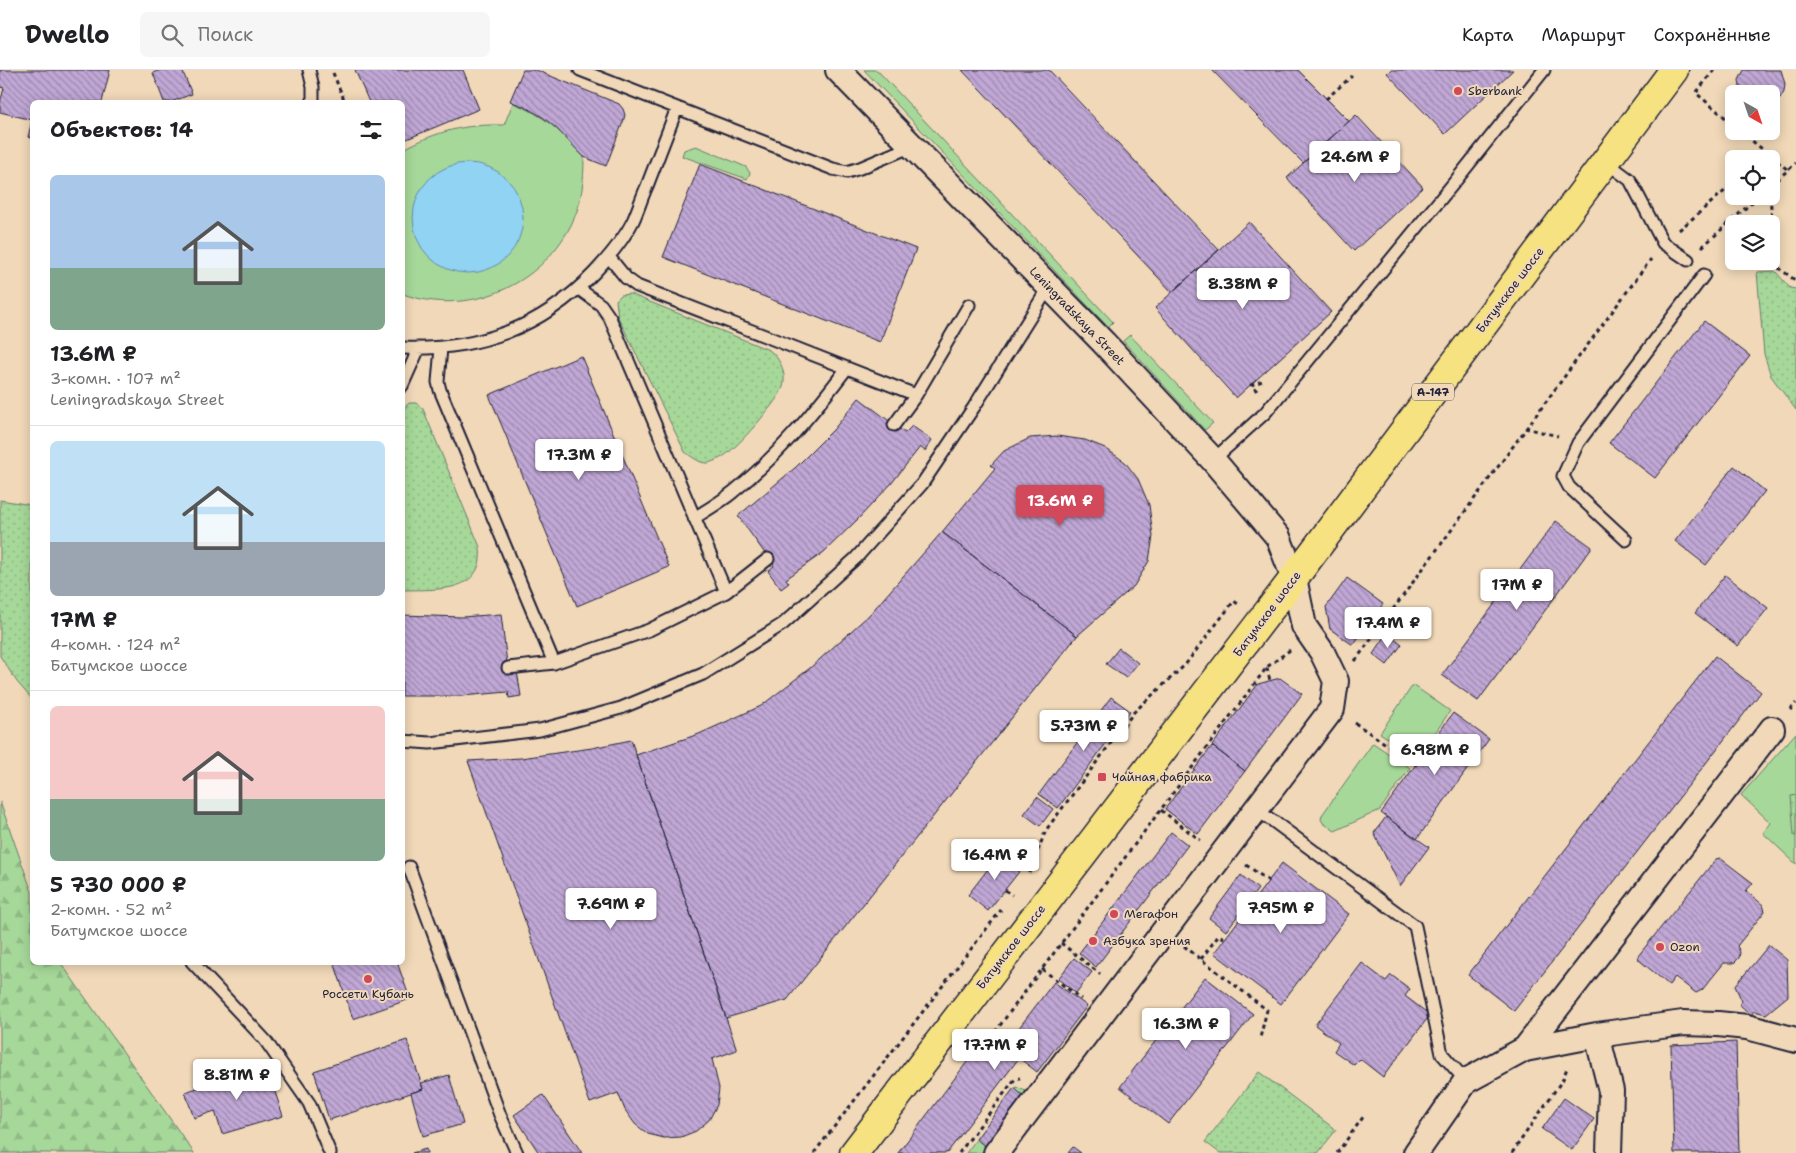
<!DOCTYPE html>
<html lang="ru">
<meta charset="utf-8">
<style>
:root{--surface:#fff;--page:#f6f6f6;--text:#202124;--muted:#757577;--line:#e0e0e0;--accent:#d1495b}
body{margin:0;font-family:"Shantell Sans",sans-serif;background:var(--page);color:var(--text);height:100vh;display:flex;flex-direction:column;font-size:19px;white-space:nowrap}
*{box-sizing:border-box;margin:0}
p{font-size:16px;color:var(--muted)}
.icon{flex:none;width:28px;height:28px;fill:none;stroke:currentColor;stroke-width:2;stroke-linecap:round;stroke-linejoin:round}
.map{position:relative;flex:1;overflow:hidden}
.panel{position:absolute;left:30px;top:30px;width:375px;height:865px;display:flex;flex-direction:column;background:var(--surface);border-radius:8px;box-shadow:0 2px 12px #0003}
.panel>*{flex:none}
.needle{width:32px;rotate:140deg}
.tools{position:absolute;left:1725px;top:15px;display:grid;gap:10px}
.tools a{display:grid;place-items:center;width:55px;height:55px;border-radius:8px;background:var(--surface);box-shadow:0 2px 12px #0003;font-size:25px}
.price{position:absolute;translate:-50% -42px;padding:0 11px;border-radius:5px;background:#fff;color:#222;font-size:16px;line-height:32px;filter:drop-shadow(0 1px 2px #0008)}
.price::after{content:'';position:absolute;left:50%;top:30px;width:15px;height:11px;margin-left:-8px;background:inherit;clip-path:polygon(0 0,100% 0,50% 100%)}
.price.active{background:var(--accent);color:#fff}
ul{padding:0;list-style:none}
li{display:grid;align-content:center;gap:10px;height:265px;padding:0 20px}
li+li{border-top:1px solid var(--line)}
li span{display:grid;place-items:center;height:155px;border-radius:8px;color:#555}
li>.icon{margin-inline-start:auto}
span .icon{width:90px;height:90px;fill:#fffc;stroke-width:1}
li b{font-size:21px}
h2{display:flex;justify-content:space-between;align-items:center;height:60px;padding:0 20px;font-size:21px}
header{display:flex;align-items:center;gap:30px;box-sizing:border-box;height:70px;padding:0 25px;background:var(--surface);border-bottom:1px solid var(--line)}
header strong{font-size:24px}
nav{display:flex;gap:28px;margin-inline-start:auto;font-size:18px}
.search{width:350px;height:45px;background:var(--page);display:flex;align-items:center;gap:12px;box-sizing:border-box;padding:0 18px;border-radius:8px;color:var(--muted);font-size:19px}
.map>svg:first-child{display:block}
</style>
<header>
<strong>Dwello</strong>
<div class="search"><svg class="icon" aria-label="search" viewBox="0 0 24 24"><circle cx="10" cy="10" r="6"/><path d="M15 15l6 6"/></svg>Поиск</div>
<nav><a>Карта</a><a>Маршрут</a><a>Сохранённые</a></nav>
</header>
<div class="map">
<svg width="1796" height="1083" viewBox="0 0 1796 1083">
<defs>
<pattern id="forest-firs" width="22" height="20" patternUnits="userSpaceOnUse" patternTransform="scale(1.25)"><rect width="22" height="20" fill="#a6d899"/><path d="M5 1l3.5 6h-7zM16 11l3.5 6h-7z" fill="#8fb985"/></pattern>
<pattern id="park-dots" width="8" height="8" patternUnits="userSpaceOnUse" patternTransform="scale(1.25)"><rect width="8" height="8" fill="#a6d899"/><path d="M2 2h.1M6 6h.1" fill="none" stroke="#8fb985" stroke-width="1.8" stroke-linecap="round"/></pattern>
<pattern id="building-back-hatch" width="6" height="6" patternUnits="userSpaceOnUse" patternTransform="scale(1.25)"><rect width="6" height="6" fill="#c0a7d5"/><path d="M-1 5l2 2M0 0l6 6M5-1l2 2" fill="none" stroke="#9c88ae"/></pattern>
</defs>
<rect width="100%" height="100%" fill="#f0d8b8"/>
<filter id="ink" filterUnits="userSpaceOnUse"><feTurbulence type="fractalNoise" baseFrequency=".02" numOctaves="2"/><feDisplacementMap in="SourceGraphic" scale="10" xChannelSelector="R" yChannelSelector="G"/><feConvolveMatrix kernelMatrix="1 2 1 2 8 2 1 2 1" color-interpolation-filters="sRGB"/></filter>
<g filter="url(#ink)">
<path fill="#a6d899" stroke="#647d6a" d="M864 0H877L1113 252 1108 257Z
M513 33C545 45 562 63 584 87 584 110 582 134 571 155 539 217 468 247 403 224L402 80C437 61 465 54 504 55Z
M696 76 746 97 750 103 747 109 682 86 684 80Z
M1130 265 1213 353 1205 360 1123 271Z
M1413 615 1450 641 1418 688 1380 663Z
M1796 663V794L1763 763 1771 753 1741 725Z
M1373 673 1410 698 1380 740 1335 761 1323 753 1321 749 1322 745Z
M1016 1017 1028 1022 981 1083H966Z"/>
<path fill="url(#forest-firs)" stroke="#647d6a" d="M0 732 32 822V892L61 893 194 1083H0Z"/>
<path fill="url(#park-dots)" stroke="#647d6a" d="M1775 201 1790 218 1796 219V340L1771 306 1764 284 1757 202Z
M630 224 769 280C780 288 787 303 783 317 779 330 741 373 729 382 724 387 715 391 708 393 700 394 691 386 685 382L618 247 616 230 621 225Z
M409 333H416L423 339 480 477C485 525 434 519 403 520L402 340Z
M0 430 32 435V629L17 612 0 586Z
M1796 725V766H1794L1791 726Z
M1259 1002 1336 1060 1318 1083H1220L1205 1072Z"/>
<path fill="#91d3f2" stroke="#658ca9" d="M413 148a55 55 0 1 1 110 0a55 55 0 1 1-110 0Z"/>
<path fill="url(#building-back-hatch)" stroke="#22223b" d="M0 0H110L102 32H32V50L0 42V33L4 18 0 17Z
M160 0H182L192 24 171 32H164L153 3Z
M355 0H463L479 39 402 71V32H369Z
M523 0H536L619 34 623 39 625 45 623 52 606 96 584 87 557 59 544 48 527 38 510 31Z
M962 0H1049L1219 180 1172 222Z
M1212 0H1298L1349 51 1303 93Z
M1390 0H1513L1445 64 1387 3Z
M1744 0H1781L1785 14 1784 22 1780 29 1771 35V24H1741L1739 10Z
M1356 45 1423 117 1354 181 1287 108Z
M32 50V68L28 67Z
M700 94 916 179 880 272 663 187Z
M1249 152 1331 242 1236 328 1155 238Z
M1704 251 1750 286 1655 408 1609 373Z
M581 286 669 497 577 536 489 325Z
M859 328 905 363 912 356 932 370 925 381 920 377 891 414 858 449 824 482 786 509 789 513 781 519 768 501 774 496 738 446 796 397 834 359Z
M1057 366 1085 370 1105 378 1125 392 1138 409 1149 435 1153 466 1149 491 1134 516 1077 566 942 462 995 398 991 395 1004 381 1030 368Z
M1734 396 1765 421 1706 495 1675 471Z
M1556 451 1592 477 1478 631 1442 605Z
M942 462 1077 566 787 930 726 948 636 685 699 664 761 636 810 598 869 545Z
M1725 505 1768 538 1738 576 1695 543Z
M1347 508 1383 534 1353 575 1330 559 1326 537Z
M501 544 508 602 517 601 521 626 509 628 508 622 462 626H402V545L462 547Z
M1388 563 1402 574 1387 595 1373 584Z
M1119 578 1138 593 1126 608 1106 594Z
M1715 586 1761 622 1514 941 1468 905Z
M1280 608 1302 624 1245 701 1212 676 1258 614Z
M1111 627 1130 641 1058 738 1039 724Z
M1453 643 1489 669 1417 769 1381 743Z
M631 670 737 980 712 989 719 1018 717 1035 709 1050 696 1061 681 1067 664 1068 648 1064 635 1054 625 1040 618 1023 590 1033 468 691 521 688 592 678Z
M1212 676 1245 701 1198 764 1165 739Z
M1037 727 1053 739 1040 756 1024 744Z
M1386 747 1429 777 1400 816 1374 763Z
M1171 762 1188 775 1096 897 1079 883Z
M1001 782 1022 798 988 841 968 825Z
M1720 788 1753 813 1746 821 1763 835 1765 841 1737 876 1740 882 1739 888 1734 893H1724L1702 920 1696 923 1675 907 1669 915 1639 890 1638 886 1716 789Z
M1282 793 1349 844 1281 934 1214 883Z
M1241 805 1258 819 1226 861 1209 848Z
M1769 875 1787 890 1788 926 1766 944 1754 941 1751 945 1739 934 1742 931 1735 916Z
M1074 888 1092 902 1076 923 1058 909Z
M334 892H397L410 929 353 949Z
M1362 893 1386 911 1391 905 1410 919 1405 926 1430 945 1383 1007 1360 989 1354 995 1334 981 1339 973 1315 955Z
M1205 907 1253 944 1168 1054 1120 1017Z
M1054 912 1087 936 1037 1002 1019 988 947 1083H898L986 967 1002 980Z
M407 970 423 1019 329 1050 314 1001Z
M1736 972 1739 1083H1674L1671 975Z
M256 999 274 1019 283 1046 222 1064 215 1041 194 1048 185 1022Z
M449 1005 463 1054 423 1066 411 1023 423 1019 421 1013Z
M1014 1018 1025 1027 986 1077 976 1069Z
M543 1025 554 1041 582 1083H539L514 1045Z
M1564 1028 1594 1049 1572 1080 1542 1059Z
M1073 1077 1081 1083H1068Z
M426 1079 427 1083H412Z"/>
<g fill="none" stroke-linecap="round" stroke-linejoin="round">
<g stroke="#22223b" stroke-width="15">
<path id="service" d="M309 0 313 17V32
M580 0 833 99 847 102 860 98 912 76
M1606 92 1630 110 1663 173 1688 190
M609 187 626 208 637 216 916 325
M579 219 601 235 610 248 726 522
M402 278C478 281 541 258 594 203 609 187 623 171 633 151 638 140 642 127 647 116 657 90 667 64 677 38
M441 278 438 312 440 320 554 593
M402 316 419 278
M894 355 916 325 969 235
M1213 390 1265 343 1453 114 1544 0
M694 448C707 440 721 432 733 422 777 387 813 343 847 298
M1626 470 1569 417 1563 406 1578 373 1704 205
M508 598 554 593 649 560 726 522 768 489
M402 671 430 673 540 660 621 638 703 604 783 554 856 488 922 414 974 337 1049 217
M1256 740 1273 751 1415 856 1442 984 1466 1011
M409 797 500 1045 517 1083
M192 892 265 970 309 1033 330 1083"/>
</g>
<g stroke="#22223b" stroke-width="28">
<path id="minor" d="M838 0 1104 273 1213 390 1278 467 1294 508 1304 556 1322 582 1336 611 1332 639 996 1083
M1597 965 1611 1021 1609 1083
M1525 979 1597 965 1683 953 1718 954 1747 957 1796 970
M1416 1083 1466 1011 1525 979 1772 659"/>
</g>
<g stroke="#22223b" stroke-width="31">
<path id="trunk" d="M854 1083 1294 508 1674 0"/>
</g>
<path stroke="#22223b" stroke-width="3" stroke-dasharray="4 4" stroke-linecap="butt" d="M1714 0 1696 23 1734 55
M333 3 345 32
M1326 29 1352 6
M1740 61 1788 100
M1763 89 1768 85
M1771 115 1796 93
M1770 126 1775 184 1779 198 1796 211
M1679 160 1734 113
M1702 177 1759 126
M1257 321 1251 315 1265 310
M1525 358 1558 366
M1355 591 1651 189
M1267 598 1270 611
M1790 640 1796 633
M1355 653 1417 695
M1161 740 1200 770
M1246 795 1269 811
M1029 803 1046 760 1134 642 1185 595 1234 531 1238 534
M1005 820 1012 825
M1061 873 1100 904
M1184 876 1267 940 1260 968
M1201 889 1219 865 1225 869
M1042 899 1081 929
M995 962 1267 597 1290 580
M814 1083 1001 840
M959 1083 1015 1009 1020 1008
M1337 1083 1364 1046
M1512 1083 1563 1009 1567 998"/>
<use href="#service" stroke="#f0d8b8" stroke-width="11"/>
<use href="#minor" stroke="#f0d8b8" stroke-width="24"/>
<use href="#trunk" stroke="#f7e281" stroke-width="28"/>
</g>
</g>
<g fill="#d1495b" stroke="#f0d8b8" stroke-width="2">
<circle cx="1458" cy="21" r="5"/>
<rect x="1097" y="702" width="10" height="10" rx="2.5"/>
<circle cx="1114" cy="844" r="5"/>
<circle cx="1093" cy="871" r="5"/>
<circle cx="1660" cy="877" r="5"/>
<circle cx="368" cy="909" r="5"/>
</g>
<g text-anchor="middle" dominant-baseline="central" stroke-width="4" stroke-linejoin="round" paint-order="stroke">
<rect fill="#f0d8b8" stroke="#605960" stroke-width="1" x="1412" y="313.5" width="42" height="17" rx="4"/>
<g font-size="11" font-weight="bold" fill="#22223b">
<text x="1433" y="322">А-147</text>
</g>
<g font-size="12" fill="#22223b" stroke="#f0d8b8" text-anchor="start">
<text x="1468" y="21">Sberbank</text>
<text x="1112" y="707">Чайная фабрика</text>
<text x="1124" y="844">Мегафон</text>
<text x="1103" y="871">Азбука зрения</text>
<text x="1670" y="877">Ozon</text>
<text x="368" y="924" text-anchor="middle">Россети Кубань</text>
</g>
<g font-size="12" fill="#22223b" stroke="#f0d8b8">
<text transform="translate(1510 220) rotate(-53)">Батумское шоссе</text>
<text transform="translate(1077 246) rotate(46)">Leningradskaya Street</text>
<text transform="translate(1267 544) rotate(-53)">Батумское шоссе</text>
<text transform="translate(1011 877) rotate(-52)">Батумское шоссе</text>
</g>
</g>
</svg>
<div class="tools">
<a><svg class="needle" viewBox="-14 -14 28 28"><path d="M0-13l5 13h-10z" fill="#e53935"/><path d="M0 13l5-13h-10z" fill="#757577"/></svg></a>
<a><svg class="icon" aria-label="locate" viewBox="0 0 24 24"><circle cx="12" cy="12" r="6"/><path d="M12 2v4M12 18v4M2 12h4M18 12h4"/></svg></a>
<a><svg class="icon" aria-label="layers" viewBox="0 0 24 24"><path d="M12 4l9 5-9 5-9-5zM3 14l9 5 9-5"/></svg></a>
</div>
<b class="price" style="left:1355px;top:113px">24.6M ₽</b>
<b class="price" style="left:1243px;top:240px">8.38M ₽</b>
<b class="price" style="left:579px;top:411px">17.3M ₽</b>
<b class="price active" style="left:1060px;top:457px">13.6M ₽</b>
<b class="price" style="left:1517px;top:541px">17M ₽</b>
<b class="price" style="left:1388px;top:579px">17.4M ₽</b>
<b class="price" style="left:1084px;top:682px">5.73M ₽</b>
<b class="price" style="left:1435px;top:706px">6.98M ₽</b>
<b class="price" style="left:995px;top:811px">16.4M ₽</b>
<b class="price" style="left:611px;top:860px">7.69M ₽</b>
<b class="price" style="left:1281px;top:864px">7.95M ₽</b>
<b class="price" style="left:1186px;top:980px">16.3M ₽</b>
<b class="price" style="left:995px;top:1001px">17.7M ₽</b>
<b class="price" style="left:237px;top:1031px">8.81M ₽</b>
<section class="panel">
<h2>Объектов: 14<svg class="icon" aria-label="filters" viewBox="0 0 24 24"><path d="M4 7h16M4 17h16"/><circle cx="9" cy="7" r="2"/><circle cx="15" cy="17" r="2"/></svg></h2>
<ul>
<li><span style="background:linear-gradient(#a9c7e8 60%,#7fa58c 0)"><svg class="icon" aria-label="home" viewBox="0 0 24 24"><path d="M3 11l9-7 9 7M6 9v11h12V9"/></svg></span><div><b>13.6M ₽</b><p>3-комн. · 107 m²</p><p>Leningradskaya Street</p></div></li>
<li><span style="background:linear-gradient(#bfe0f5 65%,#9aa5b1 0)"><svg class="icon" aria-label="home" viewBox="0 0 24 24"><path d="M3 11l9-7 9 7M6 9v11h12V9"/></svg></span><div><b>17M ₽</b><p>4-комн. · 124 m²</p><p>Батумское шоссе</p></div></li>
<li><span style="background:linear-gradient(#f6c9c9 60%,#7fa58c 0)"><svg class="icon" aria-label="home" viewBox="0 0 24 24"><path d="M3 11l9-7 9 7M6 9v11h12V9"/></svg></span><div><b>5 730 000 ₽</b><p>2-комн. · 52 m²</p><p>Батумское шоссе</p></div></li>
</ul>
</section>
</div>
